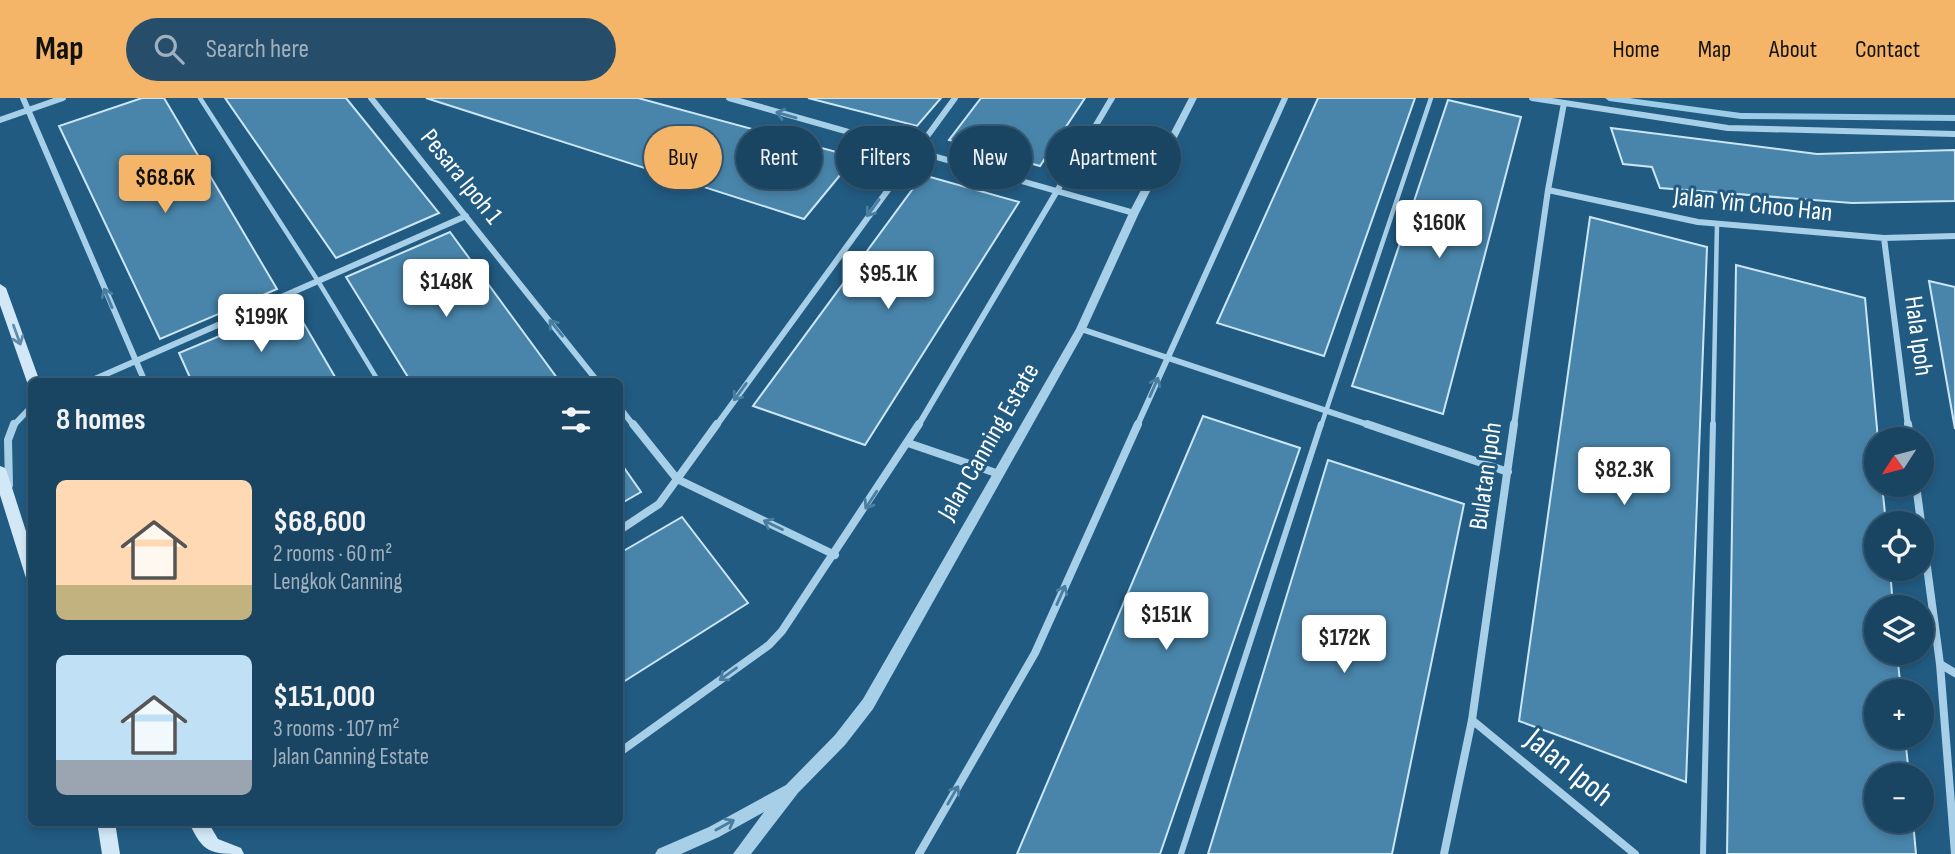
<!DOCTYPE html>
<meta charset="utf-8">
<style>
:root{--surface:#194462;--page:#264e6b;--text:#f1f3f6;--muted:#9fb0be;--line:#375c77;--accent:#f5b569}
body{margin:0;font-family:"Sofia Sans Condensed",sans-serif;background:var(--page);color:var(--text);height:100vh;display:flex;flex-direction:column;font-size:26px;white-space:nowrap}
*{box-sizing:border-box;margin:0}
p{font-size:23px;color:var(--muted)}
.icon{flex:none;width:38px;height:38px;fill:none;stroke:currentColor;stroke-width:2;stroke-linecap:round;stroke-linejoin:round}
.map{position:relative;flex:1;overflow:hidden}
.sheet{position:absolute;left:28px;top:280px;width:595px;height:448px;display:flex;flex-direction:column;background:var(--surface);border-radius:10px;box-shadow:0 4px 10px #0003,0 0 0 2px var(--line)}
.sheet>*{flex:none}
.top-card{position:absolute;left:644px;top:28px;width:665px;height:63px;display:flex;gap:14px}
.needle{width:46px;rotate:234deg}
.buttons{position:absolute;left:1864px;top:329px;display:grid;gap:14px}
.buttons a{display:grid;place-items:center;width:70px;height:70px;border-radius:50%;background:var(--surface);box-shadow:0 4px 10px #0003,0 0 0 2px var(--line);font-size:35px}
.price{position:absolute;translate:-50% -60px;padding:0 16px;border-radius:7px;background:#fff;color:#222;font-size:23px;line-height:46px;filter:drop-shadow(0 2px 4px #0008)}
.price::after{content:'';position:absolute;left:50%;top:42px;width:21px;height:16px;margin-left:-10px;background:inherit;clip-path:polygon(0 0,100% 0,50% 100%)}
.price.active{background:var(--accent);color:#111}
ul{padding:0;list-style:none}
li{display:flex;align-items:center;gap:21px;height:175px;padding:0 28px}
li span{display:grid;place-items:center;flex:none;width:196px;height:140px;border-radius:10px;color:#555}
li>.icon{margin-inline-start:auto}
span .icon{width:84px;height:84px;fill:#fffc;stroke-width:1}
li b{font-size:30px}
h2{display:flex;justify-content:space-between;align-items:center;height:84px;padding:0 28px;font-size:30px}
.pill{padding:0 24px;border-radius:32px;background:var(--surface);box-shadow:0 4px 10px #0003,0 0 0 2px var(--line);font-size:24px;line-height:63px}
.pill.active{background:var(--accent);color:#111}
header{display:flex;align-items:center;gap:42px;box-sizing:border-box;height:98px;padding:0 35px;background:var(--accent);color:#111}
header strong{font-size:33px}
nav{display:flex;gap:38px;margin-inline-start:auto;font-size:24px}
.search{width:490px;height:63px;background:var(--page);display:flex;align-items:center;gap:18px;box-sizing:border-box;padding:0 24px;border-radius:38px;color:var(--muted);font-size:26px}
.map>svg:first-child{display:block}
</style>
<header>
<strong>Map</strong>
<div class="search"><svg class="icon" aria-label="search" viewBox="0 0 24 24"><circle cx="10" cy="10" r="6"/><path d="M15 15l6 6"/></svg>Search here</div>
<nav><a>Home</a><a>Map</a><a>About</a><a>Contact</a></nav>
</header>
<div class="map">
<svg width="1955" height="756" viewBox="0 0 1955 756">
<rect width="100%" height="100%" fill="#215b82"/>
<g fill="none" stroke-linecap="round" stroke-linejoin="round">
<path fill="#9bcde9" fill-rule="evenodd" d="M1605 0H1629L1741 15 1955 17V23L1741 21 1609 3Z"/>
</g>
<path fill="#4985ab" stroke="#cbe6f6" stroke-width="2" d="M142 0H164L277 191 160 241 59 28Z
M225 0H346L439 115 336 160Z
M426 0H638L855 59 804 121Z
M426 0H638L855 59 804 121Z
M808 0H941L917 28Z
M981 0H1085L1040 68 949 42Z
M1318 0H1415L1324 258 1217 225Z
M1448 2 1521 19 1443 316 1352 288Z
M1611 30 1817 56 1955 52V103L1852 105 1660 90 1652 69 1623 66Z
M923 77 1019 104 865 347 753 308Z
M923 77 1019 104 865 347 753 308Z
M1590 119 1707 149 1686 684 1519 623Z
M450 134 560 284H411L346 179Z
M1736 167 1865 200 1878 341 1876 387H1882L1886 425H1876V471H1890L1893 509H1876V555H1897L1901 593H1876V639H1905L1909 677H1876V723H1913L1916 756H1727Z
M1929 183 1955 189V331Z
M293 207 338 284H192L179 255Z
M1203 318 1300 350 1160 756H1017Z
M1328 362 1464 406 1392 756H1208Z
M620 364 641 394 620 406Z
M682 419 748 505 620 586V455Z"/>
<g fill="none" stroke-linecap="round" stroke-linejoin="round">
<path stroke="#a7cfe8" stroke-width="4.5" d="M200 0 318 183 379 284
M1321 328 1431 0
M1713 328 1717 126"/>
<path stroke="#a7cfe8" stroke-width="6" d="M1181 756 1321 326
M1703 756 1713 326"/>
<path stroke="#a7cfe8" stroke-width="6" d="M23 0 145 284
M371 0 598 284
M729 0 1134 115
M1532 0 1728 30 1955 36
M0 22 63 0
M1548 92 1698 124 1884 140 1955 138
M1884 140 1908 328
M1081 231 1372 328
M88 284 466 118
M620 310 634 328
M13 328 32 308
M716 328 955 0
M918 328 1112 0
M1137 328 1285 0
M1514 328 1548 92 1564 5"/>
<path stroke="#a7cfe8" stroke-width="8" d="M633 326 677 381 835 457
M1367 326 1508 374
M1908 326 1910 341
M908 345 999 376
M9 387 8 342 14 326
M1916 387 1940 566 1955 756
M620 432 659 406 717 326
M1940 566 1955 575
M1472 622 1635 756
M620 654 769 547 782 533 919 326
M919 756 1035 555 1138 326
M1444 756 1472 622 1514 326"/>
<path fill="#a7cfe8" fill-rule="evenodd" d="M1189 0H1197L1139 115 1086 231 873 611 845 647 798 695 751 756H733L764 714 719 739 681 756H655L658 751 709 729 786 687 835 637 863 601 1076 231 1129 115Z"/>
<path fill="#d2e8f7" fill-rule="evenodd" d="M0 186 6 190 40 284H32V288L27 284 0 207Z
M0 368 5 370 7 374 32 452V483L27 482 25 477 0 397Z
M97 724H115L120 756H102Z
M189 724H208L218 741 241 750 244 756C211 756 203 756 189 724Z"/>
</g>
<defs><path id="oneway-shaft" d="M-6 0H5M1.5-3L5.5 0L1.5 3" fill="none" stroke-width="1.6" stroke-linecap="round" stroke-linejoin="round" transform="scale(1.75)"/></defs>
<g stroke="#497ea1">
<use href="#oneway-shaft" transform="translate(786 17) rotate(-164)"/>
<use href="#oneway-shaft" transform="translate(873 110) rotate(126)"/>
<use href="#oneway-shaft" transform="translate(108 200) rotate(-113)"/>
<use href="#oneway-shaft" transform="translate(556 230) rotate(-129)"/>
<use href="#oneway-shaft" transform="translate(1154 289) rotate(-66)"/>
<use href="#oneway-shaft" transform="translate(740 294) rotate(126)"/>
<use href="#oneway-shaft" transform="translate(871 402) rotate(123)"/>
<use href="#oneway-shaft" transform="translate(773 427) rotate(-154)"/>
<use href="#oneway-shaft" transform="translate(1061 497) rotate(-66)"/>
<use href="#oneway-shaft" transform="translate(728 576) rotate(144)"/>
<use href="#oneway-shaft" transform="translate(953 697) rotate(-60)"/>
<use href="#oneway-shaft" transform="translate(725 727) rotate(-29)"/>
</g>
<use stroke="#5f8cab" href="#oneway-shaft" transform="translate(17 237) rotate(70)"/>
<g text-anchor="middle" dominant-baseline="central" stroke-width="6" stroke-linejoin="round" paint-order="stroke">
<g font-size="26" fill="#fff" stroke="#215b82">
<text transform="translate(461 79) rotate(51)">Pesara Ipoh 1</text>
<text transform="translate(1753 107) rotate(6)">Jalan Yin Choo Han</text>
<text transform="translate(1918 238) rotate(82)">Hala Ipoh</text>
<text transform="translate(989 344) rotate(-60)">Jalan Canning Estate</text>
<text transform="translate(1486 378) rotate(-82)">Bulatan Ipoh</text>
</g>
<g font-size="32" fill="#fff" stroke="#215b82">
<text transform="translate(1569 670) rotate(39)">Jalan Ipoh</text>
</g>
</g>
</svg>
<div class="buttons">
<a><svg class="needle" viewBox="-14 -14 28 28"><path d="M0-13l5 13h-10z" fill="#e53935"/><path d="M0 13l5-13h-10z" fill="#9fb0be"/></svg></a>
<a><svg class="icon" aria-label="locate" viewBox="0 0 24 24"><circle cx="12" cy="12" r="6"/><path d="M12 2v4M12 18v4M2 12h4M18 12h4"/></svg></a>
<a><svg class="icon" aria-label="layers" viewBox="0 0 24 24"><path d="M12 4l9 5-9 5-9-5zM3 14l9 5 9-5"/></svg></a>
<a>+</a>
<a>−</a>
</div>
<b class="price active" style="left:165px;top:117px">$68.6K</b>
<b class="price" style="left:1439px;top:162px">$160K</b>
<b class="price" style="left:888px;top:213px">$95.1K</b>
<b class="price" style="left:446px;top:221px">$148K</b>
<b class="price" style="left:261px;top:256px">$199K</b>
<b class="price" style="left:1624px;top:409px">$82.3K</b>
<b class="price" style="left:1166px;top:554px">$151K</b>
<b class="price" style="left:1344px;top:577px">$172K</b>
<div class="top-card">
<a class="pill active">Buy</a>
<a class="pill">Rent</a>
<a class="pill">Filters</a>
<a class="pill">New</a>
<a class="pill">Apartment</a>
</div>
<section class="sheet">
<h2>8 homes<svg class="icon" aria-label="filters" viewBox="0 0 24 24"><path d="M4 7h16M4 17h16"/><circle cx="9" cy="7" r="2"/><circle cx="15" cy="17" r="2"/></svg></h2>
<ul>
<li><span style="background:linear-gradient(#ffd9b3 75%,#c2b280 0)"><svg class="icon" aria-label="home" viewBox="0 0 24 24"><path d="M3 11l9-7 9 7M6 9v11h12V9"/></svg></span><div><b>$68,600</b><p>2 rooms · 60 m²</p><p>Lengkok Canning</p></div></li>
<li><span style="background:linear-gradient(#bfe0f5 75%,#9aa5b1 0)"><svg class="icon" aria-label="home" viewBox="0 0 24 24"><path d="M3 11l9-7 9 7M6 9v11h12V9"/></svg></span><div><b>$151,000</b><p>3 rooms · 107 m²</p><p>Jalan Canning Estate</p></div></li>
</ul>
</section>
</div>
